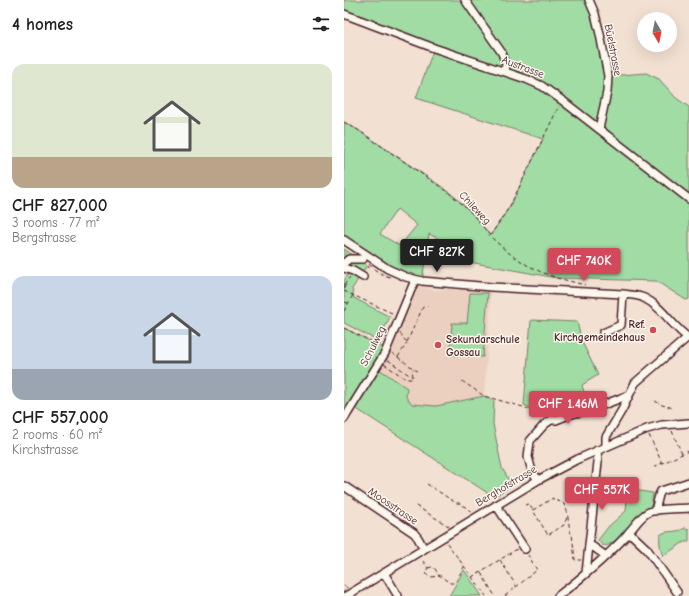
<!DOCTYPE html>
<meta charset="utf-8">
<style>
:root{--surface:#fff;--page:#f6f6f6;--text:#202124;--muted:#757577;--accent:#d1495b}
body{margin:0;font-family:"Comic Neue",sans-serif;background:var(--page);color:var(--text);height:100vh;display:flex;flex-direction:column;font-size:15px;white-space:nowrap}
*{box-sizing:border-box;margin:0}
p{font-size:13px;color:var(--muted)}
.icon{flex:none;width:22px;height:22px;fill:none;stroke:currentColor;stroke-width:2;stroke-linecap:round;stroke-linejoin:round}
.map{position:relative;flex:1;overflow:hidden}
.details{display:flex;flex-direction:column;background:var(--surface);width:344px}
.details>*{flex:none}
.needle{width:26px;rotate:170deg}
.buttons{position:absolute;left:293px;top:12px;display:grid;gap:8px}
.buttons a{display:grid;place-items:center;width:40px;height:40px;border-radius:50%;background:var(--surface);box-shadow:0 4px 16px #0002;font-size:20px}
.price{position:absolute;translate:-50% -34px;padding:0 9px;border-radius:4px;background:var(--accent);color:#fff;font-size:13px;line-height:26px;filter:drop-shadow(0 1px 2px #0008)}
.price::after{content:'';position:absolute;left:50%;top:24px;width:12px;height:9px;margin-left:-6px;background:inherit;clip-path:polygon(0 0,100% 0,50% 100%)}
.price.on{background:#222;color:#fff}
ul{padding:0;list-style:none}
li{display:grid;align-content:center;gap:8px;height:212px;padding:0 12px}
li span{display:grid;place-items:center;height:124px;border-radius:12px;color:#555}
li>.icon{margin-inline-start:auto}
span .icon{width:72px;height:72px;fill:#fffc;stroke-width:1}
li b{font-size:17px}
h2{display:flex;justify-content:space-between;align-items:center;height:48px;padding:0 12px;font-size:17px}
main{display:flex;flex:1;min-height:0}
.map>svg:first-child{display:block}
</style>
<main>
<section class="details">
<h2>4 homes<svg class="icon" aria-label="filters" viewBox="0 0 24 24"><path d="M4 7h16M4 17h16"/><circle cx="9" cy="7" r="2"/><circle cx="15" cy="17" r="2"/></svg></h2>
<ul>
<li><span style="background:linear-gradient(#dfe7d0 75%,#b9a48a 0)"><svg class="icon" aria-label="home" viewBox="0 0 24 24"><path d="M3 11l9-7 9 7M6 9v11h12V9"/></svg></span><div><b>CHF 827,000</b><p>3 rooms · 77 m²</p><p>Bergstrasse</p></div></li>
<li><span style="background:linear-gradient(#c9d6e8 75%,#9aa5b1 0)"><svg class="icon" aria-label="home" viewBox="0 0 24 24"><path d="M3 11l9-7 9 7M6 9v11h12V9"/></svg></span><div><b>CHF 557,000</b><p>2 rooms · 60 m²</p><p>Kirchstrasse</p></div></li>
</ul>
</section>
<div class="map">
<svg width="345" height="596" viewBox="0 0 345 596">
<rect width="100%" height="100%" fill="#f2e0d2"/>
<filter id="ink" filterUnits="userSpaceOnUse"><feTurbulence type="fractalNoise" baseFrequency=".025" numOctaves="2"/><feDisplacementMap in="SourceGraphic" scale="8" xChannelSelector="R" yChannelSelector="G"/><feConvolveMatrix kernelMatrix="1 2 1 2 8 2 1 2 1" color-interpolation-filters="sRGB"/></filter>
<g filter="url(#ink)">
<path fill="#ecd0bf" d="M70 284 90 290 104 289 147 291 146 316 140 396 92 406 68 404 62 397 32 367Z"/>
<path fill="#a0dca3" stroke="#757e67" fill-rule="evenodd" d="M0 0H245L264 76 302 73 315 79 332 98 345 107V299L342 300 312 281 213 278 125 262 122 252 85 234 78 281 62 277 0 240V122L14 130 98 187 111 197 133 218 146 236 166 206 199 139 72 98 90 48 0 14ZM53 209 73 225 56 246 36 234Z
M0 249 21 263 22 267 8 289 10 298 46 317 34 341 0 323V303L1 302 0 301V281L4 274 0 272Z
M126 293H144L139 357 106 355 108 323H123Z
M187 320 233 322 238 342 254 375 238 385 244 408 207 418 180 405Z
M0 328 42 349 32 367 63 388 62 397 68 404 92 406 140 396 150 401 149 424 155 454 158 468 168 485 150 497 8 406 0 419Z
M289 492 296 491 309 493 307 507C301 510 295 513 291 518 285 525 273 542 264 545 263 546 259 545 258 545L254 540 265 526 282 511 283 497 285 493Z
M341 528 345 529V542H340L319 556C316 550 315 541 316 535 324 529 331 534 341 528Z
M120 570 138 596H105Z"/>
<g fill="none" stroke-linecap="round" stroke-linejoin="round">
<g stroke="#4a1f2b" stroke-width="10">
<path id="minor" d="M121 0 158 53 162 64 161 72
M245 0 251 14 256 34 264 76 263 92 255 129
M0 14 90 48 182 79 198 86 219 101 345 199
M0 240 44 269 62 277 78 281 147 287 279 294C286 295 294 295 300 298 319 307 328 327 345 338
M0 263 5 259H19
M0 268 9 271 19 277
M259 333 277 325 279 294
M0 419 41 353 71 280
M262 446V437L278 410 291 383 344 337
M194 480 188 471 184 457 186 441 200 425 207 420H212L227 414 246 410 285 395
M0 486 70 533 74 538 80 549
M152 505 181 549
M311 511 315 495 317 491 345 482
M285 532 303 549 333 592
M245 544 262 556
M40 573 54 596
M242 573 254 462 253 450
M2 596 194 480 234 459 303 429 318 425 345 423
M214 596C231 583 248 569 264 554 271 547 279 540 285 532 292 525 296 516 305 512 316 508 333 509 345 508"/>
</g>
<path stroke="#4a1f2b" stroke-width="1" stroke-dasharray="4 3" stroke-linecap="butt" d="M0 122 14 130 104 192 124 209 150 240 165 253 183 265 197 272 213 278 241 285
M146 236 166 206 215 106
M25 264C30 270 38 275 46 277
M22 265 24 267 23 271
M0 285 6 277
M0 288 3 282
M0 291 50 314
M1 302 4 303
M0 311 9 295
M0 328 37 346
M56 333 60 339 64 343
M63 342 79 307 84 306
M48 353 73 371
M54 357 63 343
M44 360 68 377
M40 364 62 379H68L69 369
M118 381 140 396 179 407 202 416
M311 401 318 405 326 407 330 409
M328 431 338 454
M305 435 318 463
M310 467 345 451
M83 484 112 503H115L129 512
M181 505 185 504 204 535 220 525 224 515
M72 506 106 527
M189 510 209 498 210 500 217 502 220 504 223 511 226 532 228 534 231 560H237
M103 543 142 596
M156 560 171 584 172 586
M79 561 84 568 82 571 83 575C87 578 90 577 95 575L106 583H109L112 581 120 567
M84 568C90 565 93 570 93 575
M137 573 151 596
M128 577 173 549
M0 586 4 588
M161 596 193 570 184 555"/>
<use href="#minor" stroke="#fbf7ec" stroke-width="7"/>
</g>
</g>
<g fill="#d1495b" stroke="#fbf7ec" stroke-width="1.5">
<circle cx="309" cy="330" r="4"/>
<circle cx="94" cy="345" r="4"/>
</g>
<g text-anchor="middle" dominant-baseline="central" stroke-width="3" stroke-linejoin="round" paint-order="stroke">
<g font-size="11" fill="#4a1f2b" stroke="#fbf7ec">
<text transform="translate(269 50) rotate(79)">Büelstrasse</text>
<text transform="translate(179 67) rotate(21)">Austrasse</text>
<text transform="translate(131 208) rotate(47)">Chileweg</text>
<text transform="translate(29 346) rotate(-63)">Schulweg</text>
<text transform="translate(162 486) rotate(-31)">Berghofstrasse</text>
<text transform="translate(49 506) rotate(34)">Moosstrasse</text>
</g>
<g font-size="11" font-weight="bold" fill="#4a1f2b" stroke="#fbf7ec" text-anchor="end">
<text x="301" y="324">Ref.<tspan x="301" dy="13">Kirchgemeindehaus</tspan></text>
<text x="102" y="339" text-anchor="start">Sekundarschule<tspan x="102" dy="13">Gossau</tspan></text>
</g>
</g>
</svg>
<div class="buttons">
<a><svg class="needle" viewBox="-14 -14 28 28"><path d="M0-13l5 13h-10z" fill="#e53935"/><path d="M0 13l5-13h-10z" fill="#757577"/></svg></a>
</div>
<b class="price on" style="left:93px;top:273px">CHF 827K</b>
<b class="price" style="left:240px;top:282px">CHF 740K</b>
<b class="price" style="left:224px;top:425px">CHF 1.46M</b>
<b class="price" style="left:258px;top:511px">CHF 557K</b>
</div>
</main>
